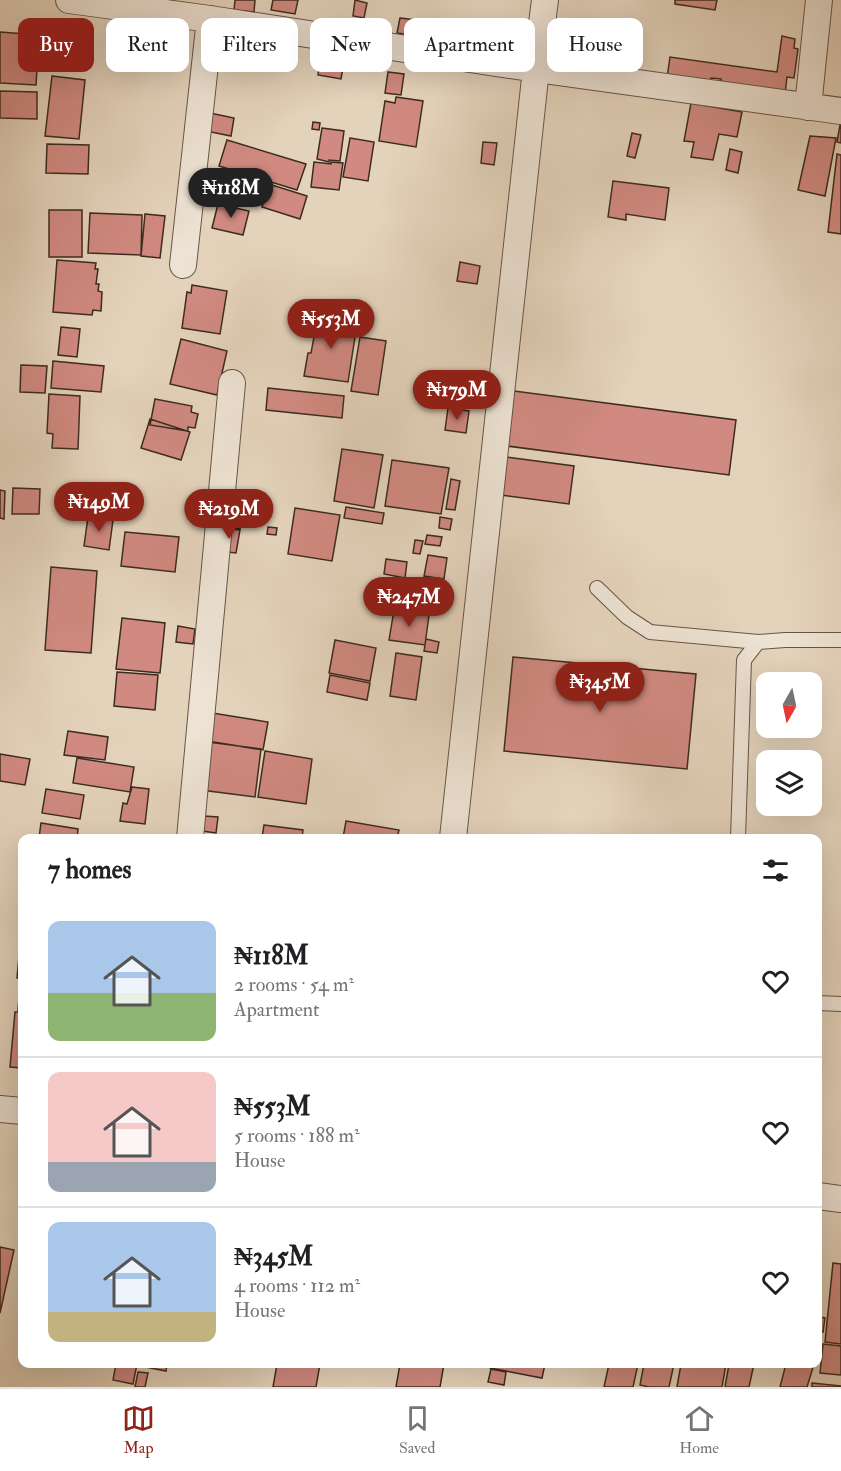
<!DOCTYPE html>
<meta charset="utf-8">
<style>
:root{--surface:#fff;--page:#f6f6f6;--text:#202124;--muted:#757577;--line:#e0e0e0;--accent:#8f2418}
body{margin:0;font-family:"IM FELL Double Pica",serif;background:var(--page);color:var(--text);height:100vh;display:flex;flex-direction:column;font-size:22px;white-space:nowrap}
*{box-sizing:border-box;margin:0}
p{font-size:20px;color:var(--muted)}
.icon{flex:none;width:33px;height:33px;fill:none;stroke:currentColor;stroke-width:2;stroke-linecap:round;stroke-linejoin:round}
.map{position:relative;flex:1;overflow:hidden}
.details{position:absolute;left:18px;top:834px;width:804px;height:534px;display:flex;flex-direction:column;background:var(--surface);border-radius:12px;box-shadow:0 6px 24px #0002}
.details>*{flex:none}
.hud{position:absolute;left:18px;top:18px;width:806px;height:54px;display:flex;gap:12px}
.needle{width:39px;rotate:189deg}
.controls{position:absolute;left:756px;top:672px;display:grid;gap:12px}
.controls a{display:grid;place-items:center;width:66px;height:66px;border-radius:12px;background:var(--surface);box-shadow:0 6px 24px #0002;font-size:30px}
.price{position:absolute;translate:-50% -51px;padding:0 14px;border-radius:21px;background:var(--accent);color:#fff;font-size:20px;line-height:39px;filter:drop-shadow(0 2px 3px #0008)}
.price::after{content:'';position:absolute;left:50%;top:36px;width:18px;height:14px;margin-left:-9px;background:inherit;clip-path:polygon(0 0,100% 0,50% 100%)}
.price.active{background:#222;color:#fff}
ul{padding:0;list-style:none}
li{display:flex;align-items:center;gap:18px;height:150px;padding:0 30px}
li+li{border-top:2px solid var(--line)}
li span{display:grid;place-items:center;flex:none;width:168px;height:120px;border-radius:12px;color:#555}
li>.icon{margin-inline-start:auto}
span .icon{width:72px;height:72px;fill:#fffc;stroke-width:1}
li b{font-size:26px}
h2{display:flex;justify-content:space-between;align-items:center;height:72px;padding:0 30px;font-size:26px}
.tag{padding:0 21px;border-radius:12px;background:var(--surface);box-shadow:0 6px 24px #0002;font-size:21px;line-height:54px}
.tag.active{background:var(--accent);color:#fff}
.dock{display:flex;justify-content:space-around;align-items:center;height:84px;border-top:2px solid var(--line);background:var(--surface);font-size:16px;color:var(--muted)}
.dock a{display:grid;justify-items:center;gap:3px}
.dock .active{color:var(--accent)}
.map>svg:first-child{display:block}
</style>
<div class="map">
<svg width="841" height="1387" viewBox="0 0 841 1387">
<rect width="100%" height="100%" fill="#e4d3bb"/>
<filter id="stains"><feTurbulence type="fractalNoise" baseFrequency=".00333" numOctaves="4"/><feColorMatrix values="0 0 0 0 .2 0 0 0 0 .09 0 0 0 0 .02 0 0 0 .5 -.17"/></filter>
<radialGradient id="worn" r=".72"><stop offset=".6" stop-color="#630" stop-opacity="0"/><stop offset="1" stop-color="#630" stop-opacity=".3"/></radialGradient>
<path fill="#d18a81" stroke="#3d2b21" stroke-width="1.5" d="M235 0H255L254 12 234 10Z
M273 0H298L295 14 271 10Z
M355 0 367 3 364 18 353 16Z
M675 0H717L715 10 675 4Z
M400 18 425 21 422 37 397 33Z
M433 22 447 24 445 39 431 36Z
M0 32 39 35 36 85 0 83Z
M782 36 795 39 794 48 798 49 794 78 787 77 785 94 721 85V79L711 78 710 84 667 78 670 57 777 72Z
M609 54 620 56 619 67 607 65Z
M320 58 344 62 341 79 318 75Z
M388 72 404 74 401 95 385 93Z
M52 76 85 80 79 139 45 136Z
M0 91 37 92V119L0 118Z
M396 97 423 101 416 147 379 141 385 101 395 103Z
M691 103 742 112 737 137 719 134 713 160 691 157 694 142 684 141Z
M210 113 234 118 231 136 206 131Z
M313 122 320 123 319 130 312 129Z
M840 125H841V143L837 142Z
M322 128 344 131 340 161 329 160V162L317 159Z
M632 133 641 135 635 158 627 156Z
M810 136 836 138 825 196 798 190Z
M350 138 374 142 368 181 343 177Z
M227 140 306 164 297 190 219 166Z
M483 142 497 143 494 165 481 163Z
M47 144 89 145 88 174 46 173Z
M730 149 742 152 738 173 726 170Z
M837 154 841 155V234L828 232Z
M314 162 331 164V162L343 163 339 190 311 187Z
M202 173 218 177 213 196 197 191Z
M613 181 669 188 665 220 626 214V220L608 217Z
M269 184 307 196 300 219 262 207Z
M218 204 249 211 243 235 212 228Z
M49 210H82V257H49Z
M90 213 142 215 141 255 88 253Z
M145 214 165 216 160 258 141 256Z
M57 260 96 263 95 269H98L96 284H99L98 291 102 292 101 311 93 310 92 315 53 312Z
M460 262 480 266 477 284 457 281Z
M192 285 227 291 220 334 182 328 187 292 191 293Z
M313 317 357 324 348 382 304 376 308 353H311L314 337H310Z
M61 327 80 329 77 357 58 355Z
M360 337 386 341 378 395 351 391Z
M181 339 227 351 217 395 170 384Z
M53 361 104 366 101 392 51 388Z
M21 365 47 366 45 393 20 392Z
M268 388 344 396 342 418 266 410Z
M514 391 736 420 729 475 507 446Z
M49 394 80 396 78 449 52 448 53 434 47 433Z
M155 399 192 406 191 412 198 414 195 428 188 427V431L150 425Z
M448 408 469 411 466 433 445 430Z
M150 419 190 432 181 460 141 448Z
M342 449 383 455 374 508 334 501Z
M506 457 574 466 569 504 501 495Z
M392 460 449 468 441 514 385 506Z
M451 479 460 481 455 510 446 509Z
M13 488 40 489 39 514H12Z
M0 490 5 491 4 519 0 518Z
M228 497 245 500 240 529 223 526Z
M346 507 384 513 382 524 344 518Z
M295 508 340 515 332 561 288 554Z
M88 517 113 520 109 550 84 546Z
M440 517 452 519 450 530 439 528Z
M268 527 277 528 276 535 267 534Z
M222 528 240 530 236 553 219 551Z
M125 532 179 537 175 572 121 566Z
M427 535 442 537 440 546 425 544Z
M415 540 423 541 420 554 413 553Z
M428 555 447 558 444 579 424 576Z
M386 559 407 562 405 578 384 574Z
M51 567 97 571 91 653 45 650Z
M394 610 429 615 425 645 389 640Z
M122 618 165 623 160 673 116 669Z
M178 626 195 629 193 644 176 642Z
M426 639 439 642 437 653 424 651Z
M335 640 376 648 370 681 329 673Z
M396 653 422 657 416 700 390 696Z
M513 657 696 674 687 769 504 751Z
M117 672 158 675 155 710 114 706Z
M330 675 370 683 367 700 327 692Z
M206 712 268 722 263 750 201 740Z
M68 731 108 737 105 760 64 755Z
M208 742 261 749 255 797 201 790Z
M265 751 312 759 306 804 258 797Z
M0 754 30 759 25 785 0 781Z
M77 758 134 767 130 792 73 783Z
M132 787 149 789 145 824 120 821 123 803 127 804Z
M46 789 84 795 80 819 42 813Z
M204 816 218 817 216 833 202 831Z
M346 821 399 830 397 838H343Z
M41 823 78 829 77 838H39Z
M264 825 303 830 302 838H262Z
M21 934 22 935V979L17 978Z
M20 986H22V1010H18Z
M15 1012H22V1068L10 1067Z
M0 1247 14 1250 0 1313Z
M833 1263 841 1264V1344L825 1342Z
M818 1317 825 1318 823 1332 818 1331Z
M823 1344 841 1346V1375L820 1373Z
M116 1364H137L133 1384 113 1380Z
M141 1364H167L166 1371 140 1366Z
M277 1364H320L316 1387H273Z
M400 1364H444L440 1387H396Z
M491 1364H545L542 1378 490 1368Z
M609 1364H638L633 1387H604Z
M644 1364H674L669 1387H649L640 1385Z
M681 1364H726L722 1387H677Z
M729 1364H754L749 1387H725Z
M786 1364H814L807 1387H780Z
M491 1369 506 1372 504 1385 488 1382Z
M138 1372 148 1373 145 1387H135Z
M812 1383 841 1386V1387H812Z"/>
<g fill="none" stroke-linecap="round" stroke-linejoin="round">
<g stroke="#675548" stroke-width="16">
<path id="service" d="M597 588 627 617 650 632 758 642
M738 838 744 660 758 642 785 640H841
M818 1003 841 1004"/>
</g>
<g stroke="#675548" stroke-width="28">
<path id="minor" d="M69 0 210 19 536 69 841 111
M808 107 819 0
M183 265 210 19
M190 838 232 383
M453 838 536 69 545 0
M0 1109 22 1111
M818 1196 841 1199"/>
</g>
<use href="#service" stroke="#ede2d3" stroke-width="14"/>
<use href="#minor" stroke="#ede2d3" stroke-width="26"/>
</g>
<rect width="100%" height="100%" filter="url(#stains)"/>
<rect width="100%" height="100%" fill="url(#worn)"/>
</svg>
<div class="controls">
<a><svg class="needle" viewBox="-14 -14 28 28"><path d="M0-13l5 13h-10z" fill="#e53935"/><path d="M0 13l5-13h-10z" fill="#757577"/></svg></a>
<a><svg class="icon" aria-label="layers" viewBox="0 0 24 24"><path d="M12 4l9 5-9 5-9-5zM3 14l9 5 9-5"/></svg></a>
</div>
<b class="price active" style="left:231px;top:219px">₦118M</b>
<b class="price" style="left:331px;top:350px">₦553M</b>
<b class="price" style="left:457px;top:421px">₦179M</b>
<b class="price" style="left:99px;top:533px">₦149M</b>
<b class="price" style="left:229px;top:540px">₦219M</b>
<b class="price" style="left:409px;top:628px">₦247M</b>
<b class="price" style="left:600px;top:713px">₦345M</b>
<div class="hud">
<a class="tag active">Buy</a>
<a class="tag">Rent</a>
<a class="tag">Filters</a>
<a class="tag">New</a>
<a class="tag">Apartment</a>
<a class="tag">House</a>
</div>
<section class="details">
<h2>7 homes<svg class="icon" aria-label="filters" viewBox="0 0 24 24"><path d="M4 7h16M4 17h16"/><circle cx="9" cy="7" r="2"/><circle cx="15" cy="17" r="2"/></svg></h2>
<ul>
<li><span style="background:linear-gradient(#a9c7e8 60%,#8fb573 0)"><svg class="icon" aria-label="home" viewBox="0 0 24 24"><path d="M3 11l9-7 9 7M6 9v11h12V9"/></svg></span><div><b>₦118M</b><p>2 rooms · 54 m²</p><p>Apartment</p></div><svg class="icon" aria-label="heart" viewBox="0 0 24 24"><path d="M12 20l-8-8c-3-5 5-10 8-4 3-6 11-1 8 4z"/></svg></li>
<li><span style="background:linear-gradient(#f6c9c9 75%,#9aa5b1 0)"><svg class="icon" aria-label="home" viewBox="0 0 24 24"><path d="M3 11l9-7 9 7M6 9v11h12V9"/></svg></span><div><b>₦553M</b><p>5 rooms · 188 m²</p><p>House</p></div><svg class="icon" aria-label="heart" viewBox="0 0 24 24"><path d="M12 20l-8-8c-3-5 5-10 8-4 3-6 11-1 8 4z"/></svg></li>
<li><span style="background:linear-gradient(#a9c7e8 75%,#c2b280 0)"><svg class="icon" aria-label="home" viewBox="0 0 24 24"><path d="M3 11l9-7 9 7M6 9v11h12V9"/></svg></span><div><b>₦345M</b><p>4 rooms · 112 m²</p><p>House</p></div><svg class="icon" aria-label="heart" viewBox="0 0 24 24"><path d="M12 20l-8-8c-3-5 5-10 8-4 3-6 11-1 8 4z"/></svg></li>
</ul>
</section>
</div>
<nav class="dock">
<a class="active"><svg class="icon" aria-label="map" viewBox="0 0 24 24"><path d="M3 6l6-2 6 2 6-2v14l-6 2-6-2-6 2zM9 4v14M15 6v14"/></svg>Map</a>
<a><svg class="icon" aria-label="saved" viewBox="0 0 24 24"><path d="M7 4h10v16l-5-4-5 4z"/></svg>Saved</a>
<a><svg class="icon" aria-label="home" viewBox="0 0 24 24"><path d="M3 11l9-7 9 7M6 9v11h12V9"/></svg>Home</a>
</nav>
